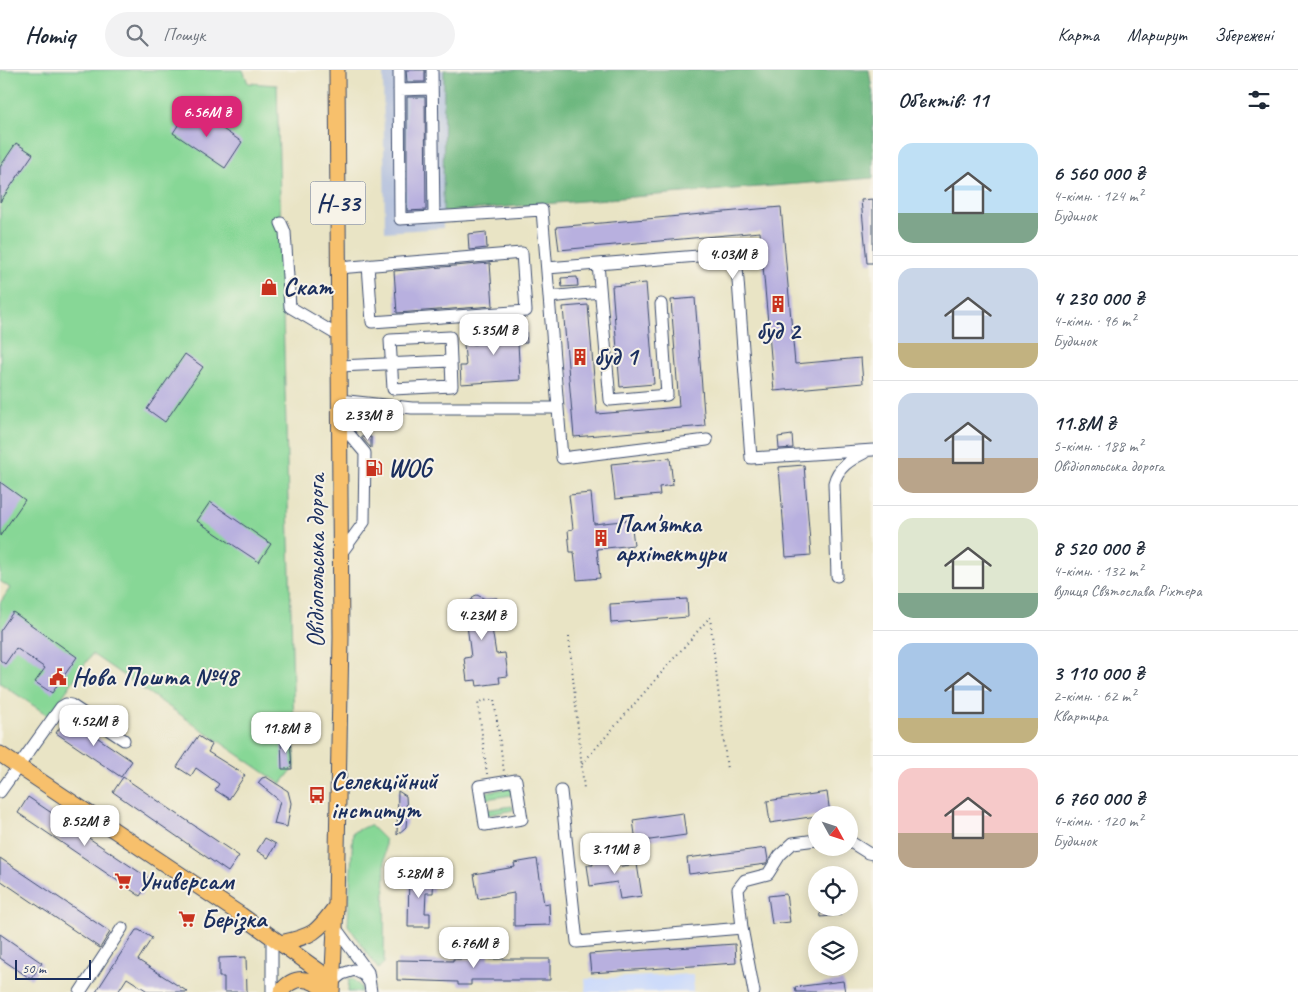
<!DOCTYPE html>
<html lang="uk">
<meta charset="utf-8">
<style>
:root{--surface:#fff;--page:#f2f2f3;--text:#1f2937;--muted:#747a83;--line:#e0e1e3;--accent:#db2777}
body{margin:0;font-family:Caveat,sans-serif;background:var(--page);color:var(--text);height:100vh;display:flex;flex-direction:column;font-size:19px;white-space:nowrap}
*{box-sizing:border-box;margin:0}
p{font-size:16px;color:var(--muted)}
.icon{flex:none;width:28px;height:28px;fill:none;stroke:currentColor;stroke-width:2;stroke-linecap:round;stroke-linejoin:round}
.map{position:relative;flex:1;overflow:hidden}
.details{display:flex;flex-direction:column;background:var(--surface);width:425px}
.details>*{flex:none}
.needle{width:32px;rotate:130deg}
.buttons{position:absolute;left:808px;top:736px;display:grid;gap:10px}
.buttons a{display:grid;place-items:center;width:50px;height:50px;border-radius:50%;background:var(--surface);box-shadow:0 2px 12px #0003;font-size:25px}
.scale{position:absolute;left:15px;bottom:12px;width:76px;box-sizing:border-box;padding-left:5px;border:2px solid #1b2f5e;border-top:0;font-size:14px;line-height:18px;white-space:nowrap;color:#1b2f5e;-webkit-text-stroke:4px #f7f3e8;paint-order:stroke}
.price{position:absolute;translate:-50% -42px;padding:0 11px;border-radius:10px;background:#fff;color:#222;font-size:16px;line-height:32px;filter:drop-shadow(0 1px 2px #0008)}
.price::after{content:'';position:absolute;left:50%;top:30px;width:15px;height:11px;margin-left:-8px;background:inherit;clip-path:polygon(0 0,100% 0,50% 100%)}
.price.on{background:var(--accent);color:#fff}
ul{padding:0;list-style:none}
li{display:flex;align-items:center;gap:15px;height:125px;padding:0 25px}
li+li{border-top:1px solid var(--line)}
li span{display:grid;place-items:center;flex:none;width:140px;height:100px;border-radius:15px;color:#555}
li>.icon{margin-inline-start:auto}
span .icon{width:60px;height:60px;fill:#fffc;stroke-width:1}
li b{font-size:21px}
h2{display:flex;justify-content:space-between;align-items:center;height:60px;padding:0 25px;font-size:21px}
header{display:flex;align-items:center;gap:30px;box-sizing:border-box;height:70px;padding:0 25px;background:var(--surface);border-bottom:1px solid var(--line)}
header strong{font-size:24px}
nav{display:flex;gap:28px;margin-inline-start:auto;font-size:18px}
.search{width:350px;height:45px;background:var(--page);display:flex;align-items:center;gap:12px;box-sizing:border-box;padding:0 18px;border-radius:28px;color:var(--muted);font-size:19px}
main{display:flex;flex:1;min-height:0}
.map>svg:first-child{display:block}
</style>
<header>
<strong>Homiq</strong>
<div class="search"><svg class="icon" aria-label="search" viewBox="0 0 24 24"><circle cx="10" cy="10" r="6"/><path d="M15 15l6 6"/></svg>Пошук</div>
<nav><a>Карта</a><a>Маршрут</a><a>Збережені</a></nav>
</header>
<main>
<div class="map">
<svg width="873" height="922" viewBox="0 0 873 922">
<rect width="100%" height="100%" fill="#f7f3e8"/>
<filter id="ink" filterUnits="userSpaceOnUse"><feTurbulence type="fractalNoise" baseFrequency=".02" numOctaves="2"/><feDisplacementMap in="SourceGraphic" scale="10" xChannelSelector="R" yChannelSelector="G"/><feConvolveMatrix kernelMatrix="1 2 1 2 8 2 1 2 1" color-interpolation-filters="sRGB"/></filter>
<filter id="wash" filterUnits="userSpaceOnUse"><feTurbulence type="fractalNoise" baseFrequency=".0096" numOctaves="4" result="noise"/><feDisplacementMap in="SourceGraphic" scale="20" xChannelSelector="R" yChannelSelector="G"/><feGaussianBlur stdDeviation="1.12" result="paint"/><feColorMatrix in="noise" values="0 0 0 0 0 0 0 0 0 0 0 0 0 0 0 0 0 1.4 0 .05"/><feComposite in="paint" operator="in"/></filter>
<g filter="url(#wash)">
<rect width="100%" height="100%" fill="#e9e4c5"/>
<path fill="#cddbfa" d="M693 904V922H586L585 909Z"/>
<path fill="#b9c5de" d="M383 0H444L443 158 385 162Z"/>
<path fill="#87d796" stroke="#51837a" d="M0 0H243L248 13 277 15 295 696 281 714 92 584 49 646 0 613V533L10 518 0 511Z
M511 718 512 725 485 729 484 722Z
M512 736 513 740 487 745 486 740Z
M370 755 385 770 384 893 378 899 348 855 353 762Z
M349 909H353L361 917V922H348Z"/>
<path fill="#6db87f" stroke="#44746e" d="M444 0H869L873 26V108L443 142Z"/>
<g id="blocks">
<path fill="#b8b0df" d="M406 0H425V12H407Z
M407 27H425L426 140 407 141Z
M190 37 242 72 225 98 173 63Z
M16 73 33 84 0 132V97Z
M873 129V193H867L861 130Z
M781 137 795 294 861 288 863 313 774 321 760 162 559 180 556 157Z
M486 162 487 178 469 180 468 164Z
M490 193 493 236 397 243 394 201Z
M577 207 578 216 562 217 561 208Z
M646 213 654 314 620 317 612 216Z
M695 228 705 356 574 367 563 237 588 235 597 344 679 337 671 230Z
M526 256 527 273H518L520 310 461 314 460 296H466L464 275 476 274 475 260Z
M185 284 203 297 165 352 147 339Z
M792 365 793 378 779 379 778 367Z
M361 367H371V378Z
M670 388 673 415 659 417 660 425 615 429 611 394Z
M804 395 811 485 786 487 779 397Z
M0 412 25 430 0 466Z
M591 423 594 454 631 450 634 475 597 479 600 508 577 510 574 482H570L568 460 573 459 569 425Z
M210 432 271 474 259 492 197 451Z
M477 525 485 529 497 528 500 551 491 552 496 584 505 583 508 606 499 607 500 613 477 616 476 610 467 611 464 588 471 587 467 555 460 556 457 533 471 531 474 526Z
M687 529 688 547 611 553 610 534Z
M13 542 77 587 52 623 35 612 45 598 16 578 5 594 0 590V561Z
M67 647 132 691 121 707 56 663Z
M198 666 212 675 208 682 245 705 229 729 215 720 219 714 196 698 191 706 177 697Z
M290 668 292 699H282L281 669Z
M123 707 239 786 228 802 113 722Z
M266 707 288 721 291 733 287 757 274 754 280 731 258 713 262 708Z
M398 721 406 726 407 744 406 757 397 765Z
M827 722 830 744 770 753 767 731Z
M28 727 151 810 140 826 18 743Z
M683 743 686 765 636 772 633 750Z
M265 768 276 774 268 788 257 781Z
M766 778 768 790 766 794 689 804 687 788Z
M613 780 615 797 637 794 642 826 620 829 617 812 590 816 587 795H593L591 783Z
M0 788 110 862 100 878 0 810Z
M537 789 544 834 549 833 550 855 514 856V823L478 829 474 804 515 797 514 793Z
M409 803 434 804 433 823H426L425 843H430V857H408Z
M786 824 790 852 772 854 768 826Z
M820 838H840L841 845 821 847Z
M136 860H139L152 868 138 890 188 922H149L127 908 118 922H96Z
M0 864 42 893 31 909 0 888Z
M473 874H489V889H550V910H471V915H458V912L397 910V890L453 891V889H473Z
M735 874 736 893 591 903 589 884Z
M246 887 247 922H224V907H219V888Z
M843 911 845 922H796L795 917Z"/>
</g>
</g>
<g filter="url(#ink)">
<use href="#blocks" fill-opacity="0" stroke="#3a4a6d" stroke-width="1"/>
<g fill="none" stroke-linecap="round" stroke-linejoin="round">
<g stroke="#3a4a6d" stroke-width="13">
<path id="minor" d="M399 0 400 149 542 140 562 388 707 370
M432 0 434 147
M399 20 432 19
M281 153 285 162 290 237 339 266
M598 194 610 330 667 325 661 234
M338 198 522 183 526 241 372 252 368 195
M547 198 736 183 751 388 873 380
M549 227 600 222
M450 267 452 316 393 319 390 270Z
M339 296 451 291
M339 330 412 338H558
M339 352 365 383 364 452 340 485
M837 506 834 413C838 397 850 390 864 383
M516 710 522 749 485 755 479 716Z
M561 721 577 872 742 858
M0 722 61 637 66 634 71 635 124 670
M849 771 868 783 873 784
M335 857 368 902 371 922
M333 911 342 904 354 900 364 905 369 912
M80 922 122 858
M272 922V867
M754 922 742 858 738 819 745 810 768 804 780 785 793 773 816 770"/>
</g>
<g stroke="#3a4a6d" stroke-width="17">
<path id="major" d="M0 684 241 845 333 911
M280 873C313 866 317 863 336 836
M281 922C293 905 312 906 325 922
M332 922 336 836 341 567 337 0"/>
</g>
<path stroke="#3a4a6d" stroke-width="2" stroke-dasharray="1 4" stroke-linecap="butt" d="M569 567 584 719
M582 694 710 547 727 700
M487 704 478 632 494 629 504 702"/>
<use href="#minor" stroke="#fff" stroke-width="11"/>
<use href="#major" stroke="#f7c06c" stroke-width="15"/>
</g>
</g>
<defs>
<g id="shop-bare" transform="scale(1.35)"><path d="M-5-2.5h2.3a2.7 3.5 0 0 1 5.4 0H5L5.5 6h-11ZM-1.5-2.5h3a1.5 2.3 0 0 0-3 0Z" fill="#c8321e" stroke="#f7f3e8" stroke-width="2.5" paint-order="stroke"/></g>
<g id="building-bare" transform="scale(1.35)"><path d="M-4-6H4V6H1V3H-1V6H-4ZM-2.5-4.3h1.7v1.8h-1.7ZM.8-4.3h1.7v1.8H.8ZM-2.5-1h1.7V.8h-1.7ZM.8-1h1.7V.8H.8Z" fill="#c8321e" stroke="#f7f3e8" stroke-width="2.5" paint-order="stroke"/></g>
<g id="fuel-bare" transform="scale(1.35)"><path d="M-5.5-6h7V0h2V4h1.3V-2.5L3-4.5l.8-.8L6-3V5H2.5V1h-1V6h-7ZM-4.2-4.7v3.2H.2V-4.7Z" fill="#c8321e" stroke="#f7f3e8" stroke-width="2.5" paint-order="stroke"/></g>
<g id="civic-bare" transform="scale(1.35)"><path d="M-.6-6.5H3V-4.5H.6V-3L4-1V1h2V6H-6V1h2V-1L-.6-3ZM-1.2 2.5V6h2.4V2.5Z" fill="#c8321e" stroke="#f7f3e8" stroke-width="2.5" paint-order="stroke"/></g>
<g id="bus-bare" transform="scale(1.35)"><path d="M-5-6H5V4H4V6H2V4H-2V6H-4V4H-5ZM-3.5-4V0h7V-4ZM-3.5 1.2v1.5H-2V1.2ZM2 1.2v1.5H3.5V1.2Z" fill="#c8321e" stroke="#f7f3e8" stroke-width="2.5" paint-order="stroke"/></g>
<g id="supermarket-bare" transform="scale(1.35)"><path d="M-6-5.5h2.5l.6 2H6L4.5 2H-2.5L-4.4-4H-6ZM-1.5 3.2a1.3 1.3 0 1 0 .1 0ZM3 3.2a1.3 1.3 0 1 0 .1 0Z" fill="#c8321e" stroke="#f7f3e8" stroke-width="2.5" paint-order="stroke"/></g>
</defs>
<g fill-rule="evenodd">
<use href="#shop-bare" x="269" y="217"/>
<use href="#building-bare" x="778" y="234"/>
<use href="#building-bare" x="580" y="287"/>
<use href="#fuel-bare" x="374" y="398"/>
<use href="#building-bare" x="601" y="468"/>
<use href="#civic-bare" x="58" y="607"/>
<use href="#bus-bare" x="317" y="725"/>
<use href="#supermarket-bare" x="123" y="811"/>
<use href="#supermarket-bare" x="187" y="849"/>
</g>
<g text-anchor="middle" dominant-baseline="central" stroke-width="4" stroke-linejoin="round" paint-order="stroke">
<rect fill="#f7f3e8" stroke="#5d6a87" stroke-width="1" x="310.5" y="111.5" width="55" height="43" rx="4"/>
<g font-size="24" font-weight="bold" fill="#1b2f5e">
<text x="338" y="133">Н-33</text>
</g>
<g font-size="25" font-weight="bold" fill="#1b2f5e" stroke="#f7f3e8" text-anchor="start">
<text x="283" y="217">Скат</text>
<text x="778" y="261" text-anchor="middle">буд 2</text>
<text x="594" y="287">буд 1</text>
<text x="388" y="398">WOG</text>
<text x="615" y="454">Пам'ятка<tspan x="615" dy="29">архітектури</tspan></text>
<text x="72" y="607">Нова Пошта №48</text>
<text x="331" y="711">Селекційний<tspan x="331" dy="29">інститут</tspan></text>
<text x="137" y="811">Универсам</text>
<text x="201" y="849">Берізка</text>
</g>
<g font-size="25" fill="#1b2f5e" stroke="#f7f3e8">
<text transform="translate(316 491) rotate(-90)">Овідіопольська дорога</text>
</g>
</g>
</svg>
<div class="buttons">
<a><svg class="needle" viewBox="-14 -14 28 28"><path d="M0-13l5 13h-10z" fill="#e53935"/><path d="M0 13l5-13h-10z" fill="#747a83"/></svg></a>
<a><svg class="icon" aria-label="locate" viewBox="0 0 24 24"><circle cx="12" cy="12" r="6"/><path d="M12 2v4M12 18v4M2 12h4M18 12h4"/></svg></a>
<a><svg class="icon" aria-label="layers" viewBox="0 0 24 24"><path d="M12 4l9 5-9 5-9-5zM3 14l9 5 9-5"/></svg></a>
</div>
<div class="scale">50 m</div>
<b class="price on" style="left:207px;top:68px">6.56M ₴</b>
<b class="price" style="left:733px;top:210px">4.03M ₴</b>
<b class="price" style="left:494px;top:286px">5.35M ₴</b>
<b class="price" style="left:368px;top:371px">2.33M ₴</b>
<b class="price" style="left:482px;top:571px">4.23M ₴</b>
<b class="price" style="left:94px;top:677px">4.52M ₴</b>
<b class="price" style="left:286px;top:684px">11.8M ₴</b>
<b class="price" style="left:85px;top:777px">8.52M ₴</b>
<b class="price" style="left:615px;top:805px">3.11M ₴</b>
<b class="price" style="left:419px;top:829px">5.28M ₴</b>
<b class="price" style="left:474px;top:899px">6.76M ₴</b>
</div>
<section class="details">
<h2>Об’єктів: 11<svg class="icon" aria-label="filters" viewBox="0 0 24 24"><path d="M4 7h16M4 17h16"/><circle cx="9" cy="7" r="2"/><circle cx="15" cy="17" r="2"/></svg></h2>
<ul>
<li><span style="background:linear-gradient(#bfe0f5 70%,#7fa58c 0)"><svg class="icon" aria-label="home" viewBox="0 0 24 24"><path d="M3 11l9-7 9 7M6 9v11h12V9"/></svg></span><div><b>6 560 000 ₴</b><p>4-кімн. · 124 m²</p><p>Будинок</p></div></li>
<li><span style="background:linear-gradient(#c9d6e8 75%,#c2b280 0)"><svg class="icon" aria-label="home" viewBox="0 0 24 24"><path d="M3 11l9-7 9 7M6 9v11h12V9"/></svg></span><div><b>4 230 000 ₴</b><p>4-кімн. · 96 m²</p><p>Будинок</p></div></li>
<li><span style="background:linear-gradient(#c9d6e8 65%,#b9a48a 0)"><svg class="icon" aria-label="home" viewBox="0 0 24 24"><path d="M3 11l9-7 9 7M6 9v11h12V9"/></svg></span><div><b>11.8M ₴</b><p>5-кімн. · 188 m²</p><p>Овідіопольська дорога</p></div></li>
<li><span style="background:linear-gradient(#dfe7d0 75%,#7fa58c 0)"><svg class="icon" aria-label="home" viewBox="0 0 24 24"><path d="M3 11l9-7 9 7M6 9v11h12V9"/></svg></span><div><b>8 520 000 ₴</b><p>4-кімн. · 132 m²</p><p>вулиця Святослава Ріхтера</p></div></li>
<li><span style="background:linear-gradient(#a9c7e8 75%,#c2b280 0)"><svg class="icon" aria-label="home" viewBox="0 0 24 24"><path d="M3 11l9-7 9 7M6 9v11h12V9"/></svg></span><div><b>3 110 000 ₴</b><p>2-кімн. · 62 m²</p><p>Квартира</p></div></li>
<li><span style="background:linear-gradient(#f6c9c9 65%,#b9a48a 0)"><svg class="icon" aria-label="home" viewBox="0 0 24 24"><path d="M3 11l9-7 9 7M6 9v11h12V9"/></svg></span><div><b>6 760 000 ₴</b><p>4-кімн. · 120 m²</p><p>Будинок</p></div></li>
</ul>
</section>
</main>
